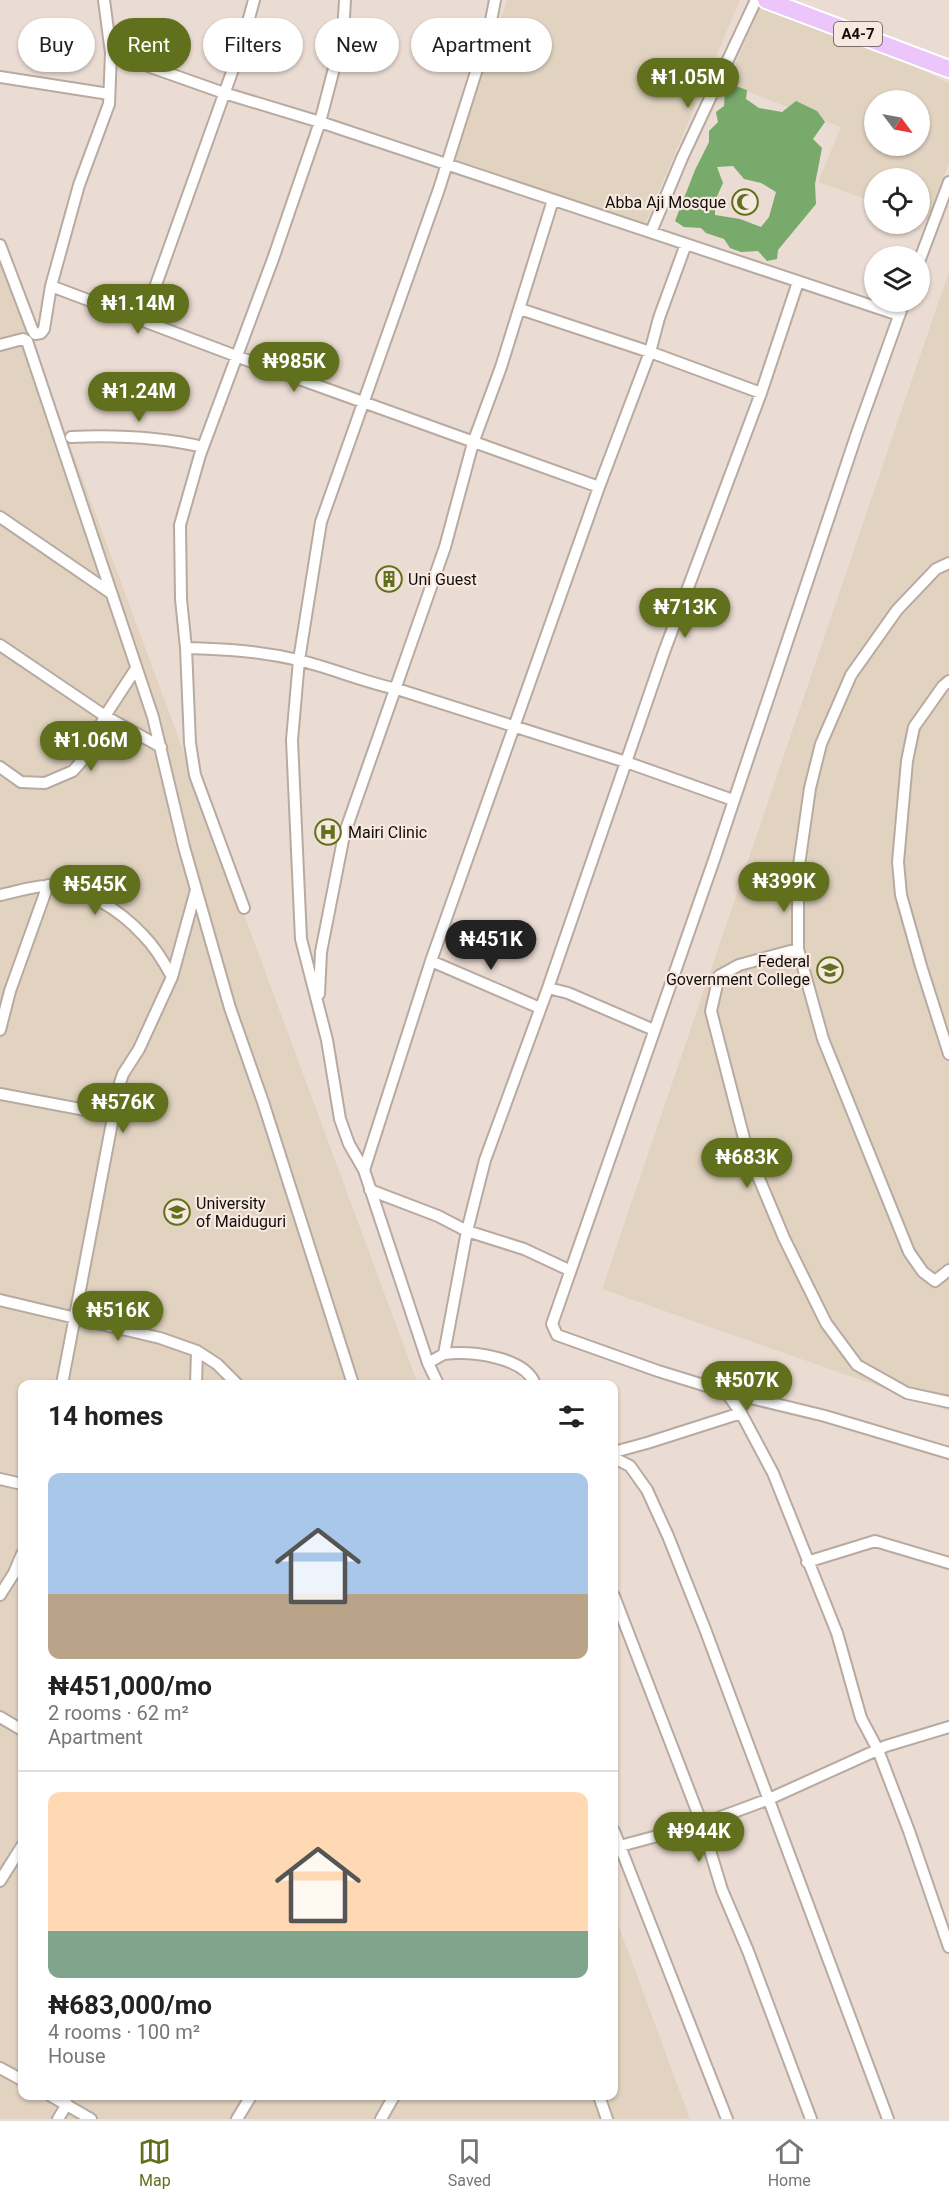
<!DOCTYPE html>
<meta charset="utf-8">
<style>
:root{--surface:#fff;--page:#f6f6f6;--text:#222;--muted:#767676;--line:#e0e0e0;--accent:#61701c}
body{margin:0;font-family:Roboto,sans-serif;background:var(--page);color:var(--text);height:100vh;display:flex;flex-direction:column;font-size:22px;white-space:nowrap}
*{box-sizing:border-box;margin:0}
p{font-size:20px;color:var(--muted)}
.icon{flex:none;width:33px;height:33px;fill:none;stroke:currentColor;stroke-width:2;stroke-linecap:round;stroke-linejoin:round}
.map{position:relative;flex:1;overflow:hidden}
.panel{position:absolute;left:18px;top:1380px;width:600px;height:720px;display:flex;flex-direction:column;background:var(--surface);border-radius:12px;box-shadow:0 2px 4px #0004}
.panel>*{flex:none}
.banner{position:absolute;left:18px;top:18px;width:600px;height:54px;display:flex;gap:12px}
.needle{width:39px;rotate:122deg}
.controls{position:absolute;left:864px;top:90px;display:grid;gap:12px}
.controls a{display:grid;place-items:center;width:66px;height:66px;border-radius:50%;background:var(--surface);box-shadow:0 2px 4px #0004;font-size:30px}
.price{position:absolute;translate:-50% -51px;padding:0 14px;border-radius:21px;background:var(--accent);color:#fff;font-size:20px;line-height:39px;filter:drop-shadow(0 2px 3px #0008)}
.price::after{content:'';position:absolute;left:50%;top:36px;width:18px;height:14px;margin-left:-9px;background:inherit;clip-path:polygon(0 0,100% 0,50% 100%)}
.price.current{background:#222;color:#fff}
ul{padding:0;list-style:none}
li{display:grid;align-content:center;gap:12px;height:318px;padding:0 30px}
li+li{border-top:2px solid var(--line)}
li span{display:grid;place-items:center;height:186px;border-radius:12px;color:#555}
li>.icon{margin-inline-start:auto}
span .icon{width:108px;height:108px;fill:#fffc;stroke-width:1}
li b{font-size:26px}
h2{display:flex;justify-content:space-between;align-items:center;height:72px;padding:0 30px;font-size:26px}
.tag{padding:0 21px;border-radius:27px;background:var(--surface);box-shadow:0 2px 4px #0004;font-size:21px;line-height:54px}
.tag.current{background:var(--accent);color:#fff}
.tabs{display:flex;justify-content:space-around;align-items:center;height:84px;border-top:2px solid var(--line);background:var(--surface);font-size:16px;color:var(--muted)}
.tabs a{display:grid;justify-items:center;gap:3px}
.tabs .current{color:var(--accent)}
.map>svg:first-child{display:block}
</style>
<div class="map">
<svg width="949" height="2119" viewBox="0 0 949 2119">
<rect width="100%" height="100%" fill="#ebdcd3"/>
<path fill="#e1d3c0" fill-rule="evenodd" d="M507 0H740L645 224 455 159Z
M762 2 829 27 949 83V163L927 220 920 217V178H874V202L818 182 841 127 727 84ZM874 100H920V146H874Z
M0 249 69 442 418 1384H22V2096H614V1913L690 2119H0Z
M949 271V1411L602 1289Z"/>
<path fill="#78aa6b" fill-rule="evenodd" d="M733 85 747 90 746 99 759 108 782 112 796 101 817 111 825 122 813 139 822 148 815 184 816 204 778 250 777 259 767 261 758 251 741 252 730 248 724 239 706 233 701 228 684 227 675 221 695 170 709 142V131L718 122 716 112 724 106 725 91ZM733 166 744 179 761 183 776 192 769 217 761 227 740 219 715 215V201L723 183 717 167Z"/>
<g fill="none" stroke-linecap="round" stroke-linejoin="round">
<g stroke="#b8aaa1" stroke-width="14">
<path id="minor" d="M111 53 224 93 320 122 899 315
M0 77 109 94
M651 232 682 158 756 0
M0 245 32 329 35 334 41 333 44 329 51 286 79 185 109 104 111 53 104 0
M920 259 949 182
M51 286 252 362 599 487
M904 302 857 433 714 860 552 1324 557 1335 658 1371 726 1392 825 1416 949 1453
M520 309 650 352 761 393
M143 321 242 44 254 0
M0 345 23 339 27 341 153 717 184 847 230 1008 263 1102 353 1384
M71 437C115 435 160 437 203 447
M0 517 111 593
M949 563 936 569 897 610 851 675 821 744 810 788 798 872V949L823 1039 909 1252 923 1272 935 1281 949 1270
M0 645 105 716 161 747
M186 648C225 649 260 651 298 660 332 668 363 682 397 689L626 762 733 800
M949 681 943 686 914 727 907 761 898 862 901 895 921 966 949 1054
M0 767 21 782 45 783 73 771 86 756 105 716 135 670
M0 895C16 892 34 885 50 886 84 887 120 910 143 935 155 947 164 962 172 977
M244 908 195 775 190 743 186 648 181 599 180 525 200 455 273 259 320 122 343 34 345 0
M798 949 739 965 719 976 711 1011 747 1150 784 1238 826 1323 857 1365 907 1393 949 1402
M431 961 540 1008
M548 988 568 993 654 1030
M319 994 321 952 344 835 445 547 473 443 501 367 553 200
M0 1030 10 991 48 885
M0 1094 112 1115
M364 1170 431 961 599 487 650 352 659 318 686 244
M370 1190 438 1216 467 1231 524 1249 569 1270
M0 1300 160 1338 197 1351 217 1364 237 1384
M444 1354C470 1351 524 1356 535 1384
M428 1363 444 1354 467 1231 485 1160 548 988 664 652 761 393 798 282
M62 1384 119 1086 123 1074 139 1049 172 977 196 890
M196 1384 197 1351
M438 1384 428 1363 364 1170 349 1144 340 1119 327 1040 301 939 292 740 299 660 321 522 439 189 489 31 495 0
M726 1392 741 1413 773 1473 837 1633 861 1718 878 1750 909 1831 949 1947
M614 1452 647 1443 741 1413
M614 1458 630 1466 647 1490 668 1536 705 1629 888 2119
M0 1479 22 1484
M807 1562 875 1541 949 1563
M0 1595 14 1573 22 1554
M614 1596 702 1824 722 1890 748 1951 811 2119
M0 1717 22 1730
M614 1831 727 2119
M620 1846 702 1824 769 1799 886 1746 949 1727
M0 1881 22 1846
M0 2068 22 2080
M51 2096 91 2119
M599 2096 607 2119
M58 2119 67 2104
M237 2119 251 2096
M381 2119 394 2096"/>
</g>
<g stroke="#fff" stroke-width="20">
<path id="trunk" d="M766 0 949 69"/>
</g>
<use href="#minor" stroke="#fff" stroke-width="10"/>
<use href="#trunk" stroke="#ecc6fa" stroke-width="16"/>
</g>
<defs>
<g id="mosque-ring" transform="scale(1.35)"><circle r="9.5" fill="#f8e9e0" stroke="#61701c" stroke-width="1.5"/><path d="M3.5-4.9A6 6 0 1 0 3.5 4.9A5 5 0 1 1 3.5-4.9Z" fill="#61701c"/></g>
<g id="building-ring" transform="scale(1.35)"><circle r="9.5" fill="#f8e9e0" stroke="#61701c" stroke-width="1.5"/><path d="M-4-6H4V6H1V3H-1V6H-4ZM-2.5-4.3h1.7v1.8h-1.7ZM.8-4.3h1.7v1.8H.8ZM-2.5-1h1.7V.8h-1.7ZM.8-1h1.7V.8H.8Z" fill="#61701c"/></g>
<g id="hospital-ring" transform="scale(1.35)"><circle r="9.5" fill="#f8e9e0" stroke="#61701c" stroke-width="1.5"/><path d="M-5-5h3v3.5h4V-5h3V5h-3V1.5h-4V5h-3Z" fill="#61701c"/></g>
<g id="school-ring" transform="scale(1.35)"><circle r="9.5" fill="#f8e9e0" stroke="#61701c" stroke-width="1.5"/><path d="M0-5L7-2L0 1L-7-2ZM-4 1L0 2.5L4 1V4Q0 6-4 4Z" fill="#61701c"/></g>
<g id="university-ring" transform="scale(1.35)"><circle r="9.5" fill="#f8e9e0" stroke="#61701c" stroke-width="1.5"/><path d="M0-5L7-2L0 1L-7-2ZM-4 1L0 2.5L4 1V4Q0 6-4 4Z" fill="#61701c"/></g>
</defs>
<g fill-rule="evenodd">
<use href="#mosque-ring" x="745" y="202"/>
<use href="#building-ring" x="389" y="579"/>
<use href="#hospital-ring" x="328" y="832"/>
<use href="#school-ring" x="830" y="970"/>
<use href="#university-ring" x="177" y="1212"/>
</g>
<g text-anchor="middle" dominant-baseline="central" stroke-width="4.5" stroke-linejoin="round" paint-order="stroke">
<rect fill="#f8e9e0" stroke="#574f4b" stroke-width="1.5" x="834" y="22" width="48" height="24" rx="4.5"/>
<g font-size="15" font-weight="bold" fill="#120d0b">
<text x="858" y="34">A4-7</text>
</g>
<g font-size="16" fill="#120d0b" stroke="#f8e9e0" text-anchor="start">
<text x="726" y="202" text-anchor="end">Abba Aji Mosque</text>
<text x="408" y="579">Uni Guest</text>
<text x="348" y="832">Mairi Clinic</text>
<text x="810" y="961" text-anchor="end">Federal<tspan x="810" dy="18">Government College</tspan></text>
<text x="196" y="1203">University<tspan x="196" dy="18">of Maiduguri</tspan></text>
</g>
</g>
</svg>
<div class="controls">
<a><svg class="needle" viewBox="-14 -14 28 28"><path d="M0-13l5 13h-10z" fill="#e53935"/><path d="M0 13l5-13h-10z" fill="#767676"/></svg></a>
<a><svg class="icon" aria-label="locate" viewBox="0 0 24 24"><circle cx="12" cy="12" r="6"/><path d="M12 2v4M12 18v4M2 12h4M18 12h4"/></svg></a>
<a><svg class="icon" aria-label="layers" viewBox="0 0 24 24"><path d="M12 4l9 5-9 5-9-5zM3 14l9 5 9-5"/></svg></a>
</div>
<b class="price" style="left:688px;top:109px">₦1.05M</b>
<b class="price" style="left:138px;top:335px">₦1.14M</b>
<b class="price" style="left:294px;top:393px">₦985K</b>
<b class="price" style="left:139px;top:423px">₦1.24M</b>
<b class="price" style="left:685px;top:639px">₦713K</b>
<b class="price" style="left:91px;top:772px">₦1.06M</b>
<b class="price" style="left:784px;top:913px">₦399K</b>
<b class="price" style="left:95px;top:916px">₦545K</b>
<b class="price current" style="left:491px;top:971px">₦451K</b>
<b class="price" style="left:123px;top:1134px">₦576K</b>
<b class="price" style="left:747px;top:1189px">₦683K</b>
<b class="price" style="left:118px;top:1342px">₦516K</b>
<b class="price" style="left:747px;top:1412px">₦507K</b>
<b class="price" style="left:699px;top:1863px">₦944K</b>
<div class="banner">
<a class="tag">Buy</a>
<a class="tag current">Rent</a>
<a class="tag">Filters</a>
<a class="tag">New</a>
<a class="tag">Apartment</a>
</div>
<section class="panel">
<h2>14 homes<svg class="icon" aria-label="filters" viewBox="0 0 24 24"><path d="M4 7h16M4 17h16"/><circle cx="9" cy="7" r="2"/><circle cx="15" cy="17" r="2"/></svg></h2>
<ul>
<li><span style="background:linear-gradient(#a9c7e8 65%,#b9a48a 0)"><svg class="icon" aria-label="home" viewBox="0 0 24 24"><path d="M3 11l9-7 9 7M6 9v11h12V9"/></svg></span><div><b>₦451,000/mo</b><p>2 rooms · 62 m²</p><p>Apartment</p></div></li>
<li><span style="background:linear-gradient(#ffd9b3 75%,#7fa58c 0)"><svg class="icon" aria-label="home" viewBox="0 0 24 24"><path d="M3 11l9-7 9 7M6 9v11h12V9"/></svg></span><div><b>₦683,000/mo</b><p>4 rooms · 100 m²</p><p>House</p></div></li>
</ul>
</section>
</div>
<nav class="tabs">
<a class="current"><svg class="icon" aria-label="map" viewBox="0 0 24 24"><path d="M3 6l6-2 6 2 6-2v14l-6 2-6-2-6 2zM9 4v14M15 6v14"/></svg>Map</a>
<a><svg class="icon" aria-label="saved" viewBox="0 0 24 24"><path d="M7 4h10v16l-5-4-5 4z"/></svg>Saved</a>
<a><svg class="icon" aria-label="home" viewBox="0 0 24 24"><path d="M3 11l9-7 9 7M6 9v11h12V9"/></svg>Home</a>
</nav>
